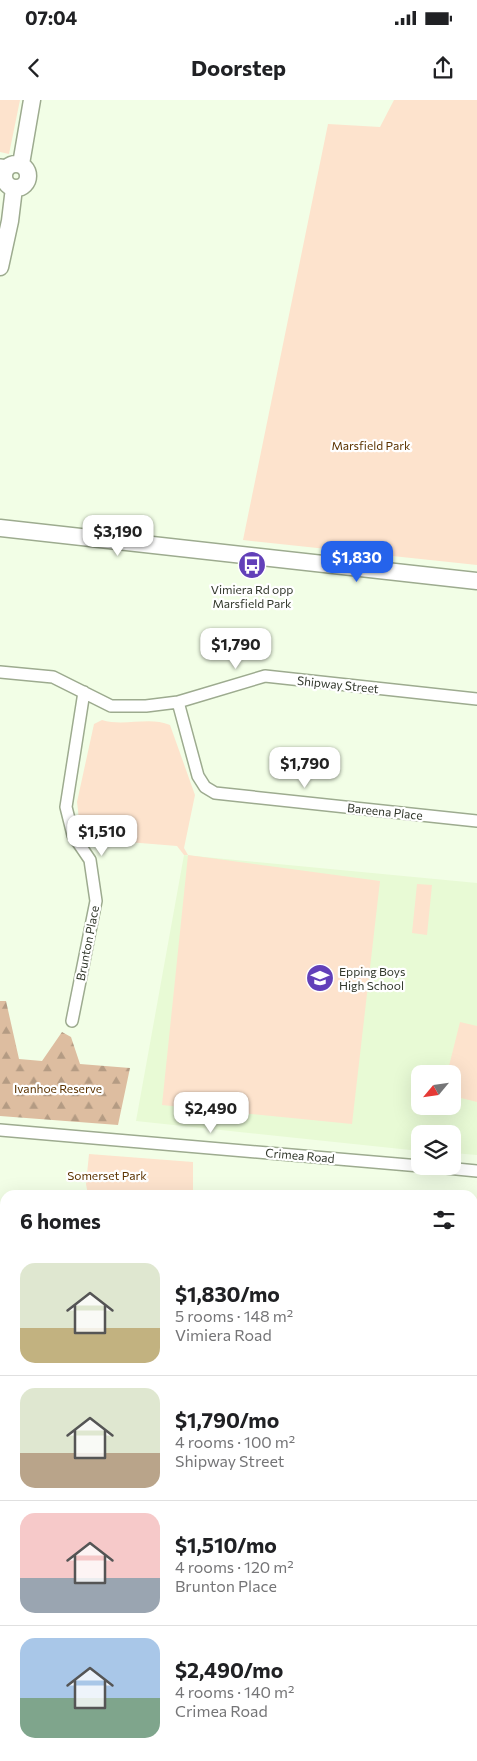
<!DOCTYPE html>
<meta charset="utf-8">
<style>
:root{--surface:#fff;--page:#f6f6f6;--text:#202124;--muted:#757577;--line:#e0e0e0;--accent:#2563eb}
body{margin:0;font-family:Commissioner,sans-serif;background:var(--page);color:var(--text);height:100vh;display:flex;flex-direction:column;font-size:19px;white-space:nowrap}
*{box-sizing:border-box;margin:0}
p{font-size:16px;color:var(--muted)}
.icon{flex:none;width:28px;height:28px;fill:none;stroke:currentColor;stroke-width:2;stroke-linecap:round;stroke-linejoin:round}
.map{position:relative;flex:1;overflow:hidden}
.sheet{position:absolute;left:0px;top:1090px;width:478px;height:571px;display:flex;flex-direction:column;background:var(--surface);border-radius:15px 15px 0 0;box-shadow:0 5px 20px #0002}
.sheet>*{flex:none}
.needle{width:32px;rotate:241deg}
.tools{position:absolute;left:411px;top:965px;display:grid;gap:10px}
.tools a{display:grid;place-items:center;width:50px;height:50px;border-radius:10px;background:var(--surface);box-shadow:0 5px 20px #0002;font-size:25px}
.price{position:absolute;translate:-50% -42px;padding:0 11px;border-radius:10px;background:#fff;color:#222;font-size:16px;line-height:32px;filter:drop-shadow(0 1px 2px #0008)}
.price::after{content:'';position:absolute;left:50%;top:30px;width:15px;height:11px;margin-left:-8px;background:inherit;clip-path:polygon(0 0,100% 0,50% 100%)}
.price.on{background:var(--accent);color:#fff}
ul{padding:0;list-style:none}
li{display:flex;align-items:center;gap:15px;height:125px;padding:0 20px}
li+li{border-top:1px solid var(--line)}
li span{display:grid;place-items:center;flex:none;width:140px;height:100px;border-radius:15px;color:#555}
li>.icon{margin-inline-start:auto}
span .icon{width:60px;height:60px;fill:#fffc;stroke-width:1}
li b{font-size:21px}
h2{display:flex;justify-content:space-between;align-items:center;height:60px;padding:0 20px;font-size:21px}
.status{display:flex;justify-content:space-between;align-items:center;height:35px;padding:0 25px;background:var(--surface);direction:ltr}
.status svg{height:14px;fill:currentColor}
header{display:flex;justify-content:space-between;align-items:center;height:65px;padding:0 20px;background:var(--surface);font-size:22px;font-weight:700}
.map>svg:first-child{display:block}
</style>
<div class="status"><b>07:04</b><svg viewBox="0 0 49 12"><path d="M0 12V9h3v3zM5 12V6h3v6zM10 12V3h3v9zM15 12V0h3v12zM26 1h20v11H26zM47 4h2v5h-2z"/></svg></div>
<header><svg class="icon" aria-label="back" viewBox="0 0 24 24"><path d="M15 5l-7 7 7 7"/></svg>Doorstep<svg class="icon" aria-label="share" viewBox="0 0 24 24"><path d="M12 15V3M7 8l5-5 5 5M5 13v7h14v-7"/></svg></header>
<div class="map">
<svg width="477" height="1661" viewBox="0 0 477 1661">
<defs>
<pattern id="forest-firs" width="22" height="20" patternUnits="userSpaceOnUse" patternTransform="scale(1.25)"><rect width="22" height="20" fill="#ddbda0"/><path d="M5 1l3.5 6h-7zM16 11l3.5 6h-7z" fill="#b49b83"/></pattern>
</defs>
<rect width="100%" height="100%" fill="#f2fee6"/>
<path fill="#e8fad5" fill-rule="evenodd" d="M184 755 477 783V1055L453 1053 452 1034H420V1051L136 1021ZM420 974H452V1006H420Z"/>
<path fill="url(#forest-firs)" d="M0 901H6L19 959 42 961 62 932 71 937 80 964 130 968 118 1025 0 1016Z
M0 1366 5 1374V1521L0 1520Z"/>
<path fill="#fde3cd" d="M0 0H20L9 54 0 52Z
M394 0H477V465L243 440 328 24 380 27Z
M102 620C124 627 149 616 170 625L195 695 184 748 188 755 380 781 352 1024 162 1005 188 755H184L177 746 91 739 79 719 77 702 94 624Z
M417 784 432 785 427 835 412 833Z
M460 922 477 926V1002L453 996 452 974H447Z
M89 1054 193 1062V1095H88L86 1084Z
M0 1201 5 1210V1257L0 1249Z
M477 1243V1661H195V1656H472V1247Z"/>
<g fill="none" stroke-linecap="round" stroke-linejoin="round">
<path stroke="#77aaa8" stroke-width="3" d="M0 1388 5 1386
M472 1399 477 1398"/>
<g stroke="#9dab8f" stroke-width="14">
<path id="street" d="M0 65 8 66
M0 74 3 75
M0 572 53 577 111 606H146L178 602 265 576 477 599
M178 602 198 676 205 687 215 693 477 721
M72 921 96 801 90 760 73 735 66 707 84 592
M0 1030 420 1066
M426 1066 477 1071
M0 1580 5 1582
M32 1656 33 1661"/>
</g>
<g stroke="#9dab8f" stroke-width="19">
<path id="secondary" d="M4 76a12 12 0 1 1 24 0a12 12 0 1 1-24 0Z
M21 64 32 0
M0 167 10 121 14 88
M0 428 477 481"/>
</g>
<g stroke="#9dab8f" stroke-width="24">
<path id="highway" d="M0 1300 5 1308
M0 1341 5 1349
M122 1656 123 1661
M143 1656 144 1661"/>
</g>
<use href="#street" stroke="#fff" stroke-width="11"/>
<use href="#secondary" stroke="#fff" stroke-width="16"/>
<use href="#highway" stroke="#fff" stroke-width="21"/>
</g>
<defs>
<g id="bus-disc" transform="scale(1.4375)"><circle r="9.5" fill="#6240b9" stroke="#fff"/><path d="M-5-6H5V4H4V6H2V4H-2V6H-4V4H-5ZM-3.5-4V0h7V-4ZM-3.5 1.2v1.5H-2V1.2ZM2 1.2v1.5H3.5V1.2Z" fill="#fff"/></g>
<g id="school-disc" transform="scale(1.4375)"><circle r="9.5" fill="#6240b9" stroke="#fff"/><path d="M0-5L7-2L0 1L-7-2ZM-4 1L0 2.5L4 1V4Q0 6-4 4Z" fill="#fff"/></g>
</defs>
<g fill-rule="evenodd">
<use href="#bus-disc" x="252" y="465"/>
<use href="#school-disc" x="320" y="878"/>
</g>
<g text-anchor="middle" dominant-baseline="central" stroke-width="4.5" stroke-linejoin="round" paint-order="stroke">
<g font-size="12" fill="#5c3300" stroke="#fff">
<text x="371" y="345">Marsfield Park</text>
<text x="58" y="988">Ivanhoe Reserve</text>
<text x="107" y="1075">Somerset Park</text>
</g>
<g font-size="12" fill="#32382c" stroke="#fff">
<text x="252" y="489">Vimiera Rd opp<tspan x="252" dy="14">Marsfield Park</tspan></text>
<text x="339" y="871" text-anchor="start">Epping Boys<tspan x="339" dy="14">High School</tspan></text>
</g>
<g font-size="12" fill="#32382c" stroke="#fff">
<text transform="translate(338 584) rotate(6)">Shipway Street</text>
<text transform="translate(385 711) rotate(6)">Bareena Place</text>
<text transform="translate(87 843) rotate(-79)">Brunton Place</text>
<text transform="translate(300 1055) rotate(5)">Crimea Road</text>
</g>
</g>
</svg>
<div class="tools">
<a><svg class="needle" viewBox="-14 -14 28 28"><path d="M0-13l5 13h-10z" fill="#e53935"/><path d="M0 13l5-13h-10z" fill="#757577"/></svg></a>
<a><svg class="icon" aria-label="layers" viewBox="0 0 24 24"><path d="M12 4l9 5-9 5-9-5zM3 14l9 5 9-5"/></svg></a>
</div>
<b class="price" style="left:118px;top:457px">$3,190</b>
<b class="price on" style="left:357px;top:483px">$1,830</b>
<b class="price" style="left:236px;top:570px">$1,790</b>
<b class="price" style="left:305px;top:689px">$1,790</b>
<b class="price" style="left:102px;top:757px">$1,510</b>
<b class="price" style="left:211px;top:1034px">$2,490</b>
<section class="sheet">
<h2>6 homes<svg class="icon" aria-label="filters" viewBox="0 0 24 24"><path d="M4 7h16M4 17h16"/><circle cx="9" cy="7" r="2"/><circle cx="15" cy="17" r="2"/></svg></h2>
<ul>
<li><span style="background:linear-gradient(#dfe7d0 65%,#c2b280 0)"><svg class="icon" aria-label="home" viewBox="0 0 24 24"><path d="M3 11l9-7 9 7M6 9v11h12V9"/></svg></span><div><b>$1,830/mo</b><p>5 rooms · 148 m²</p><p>Vimiera Road</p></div></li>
<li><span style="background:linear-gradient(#dfe7d0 65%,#b9a48a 0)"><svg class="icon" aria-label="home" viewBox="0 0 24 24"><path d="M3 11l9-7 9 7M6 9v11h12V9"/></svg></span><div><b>$1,790/mo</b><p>4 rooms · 100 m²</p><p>Shipway Street</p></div></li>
<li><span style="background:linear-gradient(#f6c9c9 65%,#9aa5b1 0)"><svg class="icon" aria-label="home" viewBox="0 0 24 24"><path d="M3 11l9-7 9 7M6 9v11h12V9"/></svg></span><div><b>$1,510/mo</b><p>4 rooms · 120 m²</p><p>Brunton Place</p></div></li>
<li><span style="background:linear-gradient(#a9c7e8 60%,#7fa58c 0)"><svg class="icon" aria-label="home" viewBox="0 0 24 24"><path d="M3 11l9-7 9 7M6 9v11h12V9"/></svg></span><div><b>$2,490/mo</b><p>4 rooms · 140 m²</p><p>Crimea Road</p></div></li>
</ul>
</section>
</div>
